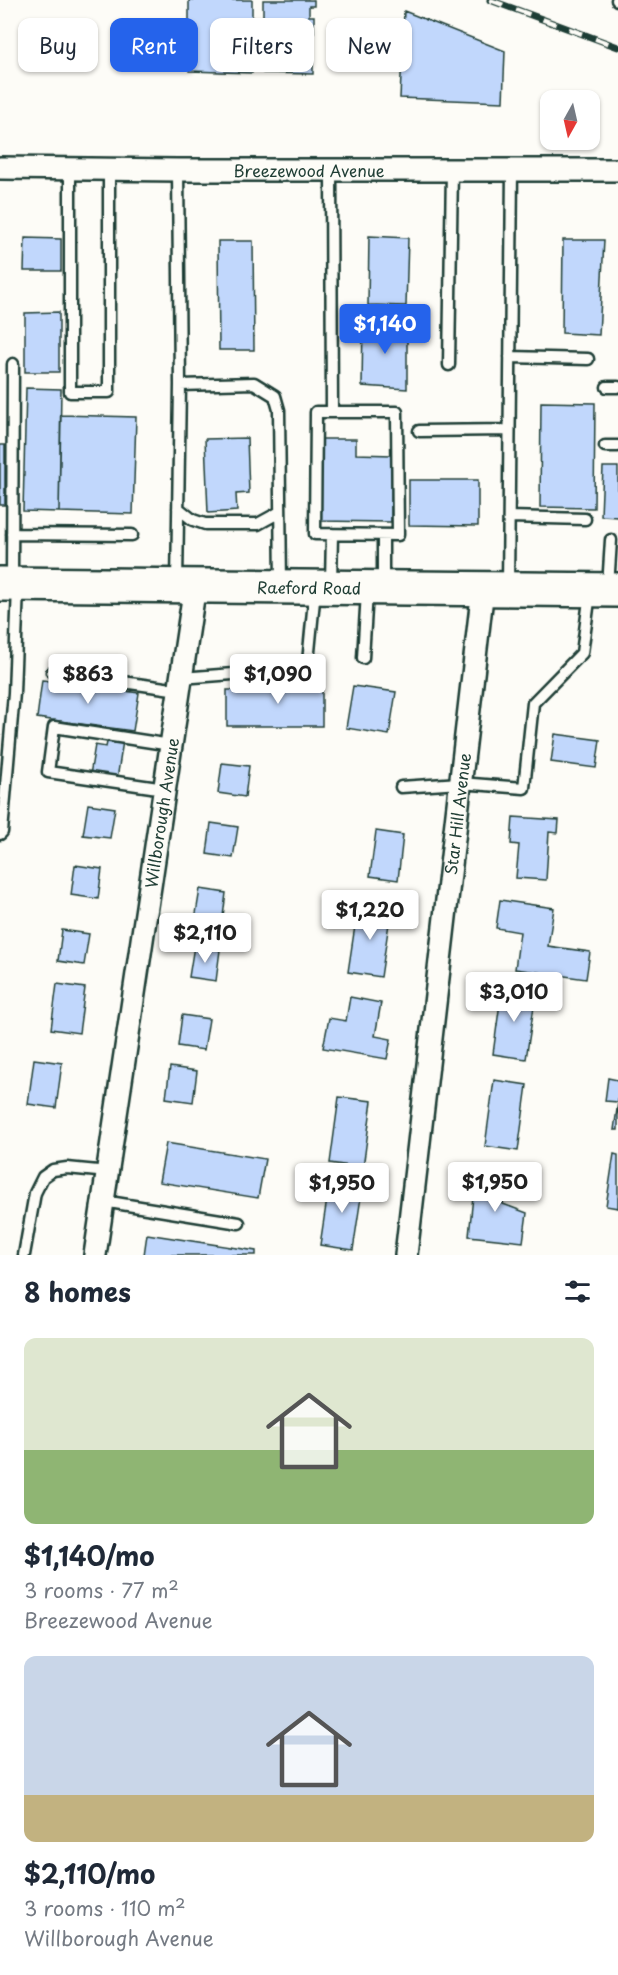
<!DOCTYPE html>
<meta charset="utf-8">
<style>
:root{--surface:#fff;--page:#f2f2f3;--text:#1f2937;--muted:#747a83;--accent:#2563eb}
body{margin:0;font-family:"Playpen Sans",sans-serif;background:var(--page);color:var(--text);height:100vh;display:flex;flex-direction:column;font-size:22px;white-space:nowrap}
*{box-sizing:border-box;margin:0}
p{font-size:20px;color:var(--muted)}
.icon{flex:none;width:33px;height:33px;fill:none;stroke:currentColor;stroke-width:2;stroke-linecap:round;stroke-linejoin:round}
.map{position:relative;height:1255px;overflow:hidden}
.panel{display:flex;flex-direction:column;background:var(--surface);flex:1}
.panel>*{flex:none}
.hud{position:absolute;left:18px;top:18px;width:582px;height:54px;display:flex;gap:12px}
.needle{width:39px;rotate:188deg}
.controls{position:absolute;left:540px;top:90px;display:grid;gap:12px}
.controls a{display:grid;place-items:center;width:60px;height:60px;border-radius:12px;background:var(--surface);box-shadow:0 2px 4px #0004;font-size:30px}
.price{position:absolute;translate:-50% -51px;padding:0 14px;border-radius:6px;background:#fff;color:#222;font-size:20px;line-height:39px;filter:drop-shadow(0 2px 3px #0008)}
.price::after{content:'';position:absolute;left:50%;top:36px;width:18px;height:14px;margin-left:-9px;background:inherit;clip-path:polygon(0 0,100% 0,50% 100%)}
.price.on{background:var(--accent);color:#fff}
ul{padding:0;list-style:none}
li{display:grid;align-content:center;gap:12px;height:318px;padding:0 24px}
li span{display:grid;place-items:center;height:186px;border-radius:12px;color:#555}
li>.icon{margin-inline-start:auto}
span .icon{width:108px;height:108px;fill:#fffc;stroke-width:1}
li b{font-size:26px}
h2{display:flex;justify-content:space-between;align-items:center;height:72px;padding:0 24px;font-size:26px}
.tag{padding:0 21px;border-radius:12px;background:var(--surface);box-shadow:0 2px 4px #0004;font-size:21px;line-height:54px}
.tag.on{background:var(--accent);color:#fff}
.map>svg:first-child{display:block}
</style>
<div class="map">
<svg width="618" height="1255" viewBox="0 0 618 1255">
<rect width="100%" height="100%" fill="#fdfcf7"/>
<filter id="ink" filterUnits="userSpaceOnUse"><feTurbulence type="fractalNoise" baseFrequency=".0167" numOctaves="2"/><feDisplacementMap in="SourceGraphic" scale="12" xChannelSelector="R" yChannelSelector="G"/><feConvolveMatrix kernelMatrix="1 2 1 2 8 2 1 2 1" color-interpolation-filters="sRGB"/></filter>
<g filter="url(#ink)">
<path fill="#c1d7fc" stroke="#1f3d34" stroke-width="1.5" d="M189 0H252V73L189 71Z
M263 0H314V6H309V16H314V33H309V43L313 44V74L263 73Z
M404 11 505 51 503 102 400 98Z
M369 236 408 238 406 306 368 305Z
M25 238 61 239V271H24Z
M563 240H604L599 335 562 333Z
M218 241H253L254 350H219Z
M59 312V372H25V313Z
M363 321 407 322V389L362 386Z
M26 388 61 389 59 512 23 511Z
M541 402 595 403 594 508 540 507Z
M61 415 136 417 133 514 59 512Z
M247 438 249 493 236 494 237 511 208 513 205 439Z
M321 439H356V454L392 455 391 522 320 521Z
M0 445H5V505H0Z
M603 467H618V517L601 516Z
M409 480H478V526L409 525Z
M291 676H322V726H227V690H290Z
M42 680 139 693 133 731 37 718Z
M353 686 396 692 389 735 346 728Z
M555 734 600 740 596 768 551 762Z
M108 738 123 741 117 779 90 775 95 745 106 747Z
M222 763 249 766 245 797 218 793Z
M88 804 115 808 110 838 83 835Z
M513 817 559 820 558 833 549 832 546 880 516 878 519 845 511 844Z
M211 823 238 827 233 858 207 854Z
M376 831 403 835 398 880 370 876Z
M75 865 102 869 98 899 71 895Z
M200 889 226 893 222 924 195 920Z
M500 900 554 908 548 946 590 952 586 979 515 969 520 932 496 928Z
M358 906 391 910 381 977 348 972Z
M62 930 89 934 84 965 58 961Z
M194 946 220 950 216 981 189 977Z
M57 984 85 988 79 1033 51 1029Z
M502 988 536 993 526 1059 493 1054Z
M350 997 381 1003 375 1036 391 1039 387 1059 323 1048 329 1018 346 1021Z
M182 1015 209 1019 204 1050 178 1046Z
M34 1059 62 1063 56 1108 28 1104Z
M170 1067 197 1071 193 1102 166 1098Z
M608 1078 618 1080V1130H614L618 1102 605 1101Z
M494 1080 527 1085 518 1151 485 1146Z
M339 1097 372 1101 363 1168 330 1163Z
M166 1143 265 1159 258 1198 159 1182Z
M614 1154 618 1155V1208L606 1206Z
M475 1176 506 1179 503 1204 527 1213 523 1242 469 1236Z
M330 1179 363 1184 353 1250 320 1245Z
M147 1234 256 1251V1255H144Z"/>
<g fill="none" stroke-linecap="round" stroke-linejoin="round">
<g stroke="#1f3d34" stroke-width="15">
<path id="service" d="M617 0H618
M70 168V392H109V168
M331 169 332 412H397L398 535 315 534 316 412H332
M510 357 588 359
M449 365 452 169
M180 385 254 383 275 396 279 410 281 585
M607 387H618
M419 431 509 430
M605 446H618
M178 508 193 520 205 524H258L280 512
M509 517 585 519
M12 534 132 535
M12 580 13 364
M331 583 332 534
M177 584 180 385 178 170
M383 584V535
M508 587 512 170
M608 587 611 540
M363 658 367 592
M52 672 179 690
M181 678 298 669 308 662 315 590
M401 787 460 783 524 788 533 703 582 653 590 593
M165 789 48 772 54 727 171 745
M0 834 2 832 14 693 18 587
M103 1201 239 1223
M24 1255 35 1193 43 1177 53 1170 67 1168 108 1172"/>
</g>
<g stroke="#1f3d34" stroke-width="26">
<g id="minor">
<path id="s1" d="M0 168 178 170H618"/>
<path id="s2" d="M95 1255 195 585"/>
<path id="s3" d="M406 1255 483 588"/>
</g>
</g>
<g stroke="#1f3d34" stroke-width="38">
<g id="primary">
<path id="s4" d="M0 584 618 590"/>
</g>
</g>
<use href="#service" stroke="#fdfcf7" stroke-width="10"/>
<use href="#minor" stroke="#fdfcf7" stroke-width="21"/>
<use href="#primary" stroke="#fdfcf7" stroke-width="33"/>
<g stroke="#1f3d34" stroke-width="7">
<path id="rail" d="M490 0 618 47"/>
</g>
<use href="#rail" stroke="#fdfcf7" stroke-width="4.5" stroke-dasharray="14" stroke-linecap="butt"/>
</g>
</g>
<g text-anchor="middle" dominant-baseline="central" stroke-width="5" stroke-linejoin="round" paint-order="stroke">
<g font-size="16" fill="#1f3d34" stroke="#fdfcf7">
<text stroke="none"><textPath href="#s1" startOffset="309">Breezewood Avenue</textPath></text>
<text stroke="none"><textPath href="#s4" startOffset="309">Raeford Road</textPath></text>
<text stroke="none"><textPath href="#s2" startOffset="447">Willborough Avenue</textPath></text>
<text stroke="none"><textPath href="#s3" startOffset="444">Star Hill Avenue</textPath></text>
</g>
</g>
</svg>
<div class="controls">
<a><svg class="needle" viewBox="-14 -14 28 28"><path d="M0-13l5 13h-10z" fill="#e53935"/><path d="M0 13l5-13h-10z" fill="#747a83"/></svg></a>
</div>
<b class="price on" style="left:385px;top:355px">$1,140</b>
<b class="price" style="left:88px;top:705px">$863</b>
<b class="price" style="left:278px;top:705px">$1,090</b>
<b class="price" style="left:370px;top:941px">$1,220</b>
<b class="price" style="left:205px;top:964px">$2,110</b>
<b class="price" style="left:514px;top:1023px">$3,010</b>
<b class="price" style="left:495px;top:1213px">$1,950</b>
<b class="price" style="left:342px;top:1214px">$1,950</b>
<div class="hud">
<a class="tag">Buy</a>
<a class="tag on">Rent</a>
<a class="tag">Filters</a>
<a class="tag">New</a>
</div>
</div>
<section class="panel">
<h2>8 homes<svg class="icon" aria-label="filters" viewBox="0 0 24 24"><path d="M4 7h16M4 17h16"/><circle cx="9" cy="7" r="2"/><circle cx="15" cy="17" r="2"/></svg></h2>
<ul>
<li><span style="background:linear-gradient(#dfe7d0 60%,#8fb573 0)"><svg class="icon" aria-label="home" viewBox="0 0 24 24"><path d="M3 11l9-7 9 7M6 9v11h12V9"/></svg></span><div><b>$1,140/mo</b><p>3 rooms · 77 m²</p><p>Breezewood Avenue</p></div></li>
<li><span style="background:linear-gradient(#c9d6e8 75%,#c2b280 0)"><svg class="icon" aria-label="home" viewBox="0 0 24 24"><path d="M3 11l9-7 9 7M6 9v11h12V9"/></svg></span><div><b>$2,110/mo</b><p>3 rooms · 110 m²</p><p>Willborough Avenue</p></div></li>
</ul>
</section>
